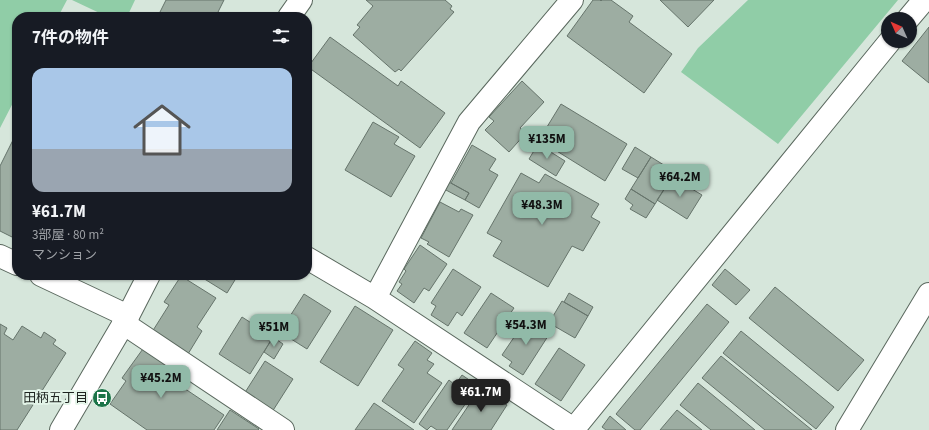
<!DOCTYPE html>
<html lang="ja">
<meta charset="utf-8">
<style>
:root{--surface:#171b24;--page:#242831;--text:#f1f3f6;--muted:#9ea1a6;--accent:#91baa8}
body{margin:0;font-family:"Source Sans 3","Noto Sans JP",sans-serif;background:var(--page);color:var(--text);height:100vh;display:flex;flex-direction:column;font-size:15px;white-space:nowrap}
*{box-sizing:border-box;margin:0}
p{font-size:13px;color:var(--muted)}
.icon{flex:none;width:22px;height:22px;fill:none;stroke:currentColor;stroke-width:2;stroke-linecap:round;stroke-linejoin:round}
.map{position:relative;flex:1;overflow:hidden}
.panel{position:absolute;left:12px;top:12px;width:300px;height:268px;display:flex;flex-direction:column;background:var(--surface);border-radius:16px;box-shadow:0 1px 3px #0004}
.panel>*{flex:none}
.needle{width:26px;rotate:315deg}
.tools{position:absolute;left:881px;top:12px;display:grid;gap:8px}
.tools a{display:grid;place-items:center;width:36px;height:36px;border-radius:50%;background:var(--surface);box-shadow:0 1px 3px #0004;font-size:20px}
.price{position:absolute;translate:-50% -34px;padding:0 9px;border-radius:8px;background:var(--accent);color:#111;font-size:13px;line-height:26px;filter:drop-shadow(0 1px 2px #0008)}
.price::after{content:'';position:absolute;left:50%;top:24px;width:12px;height:9px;margin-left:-6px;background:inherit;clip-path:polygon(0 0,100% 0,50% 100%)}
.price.selected{background:#222;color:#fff}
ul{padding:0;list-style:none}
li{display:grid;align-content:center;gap:8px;height:212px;padding:0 20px}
li span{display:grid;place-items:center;height:124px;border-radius:12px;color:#555}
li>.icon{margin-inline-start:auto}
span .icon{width:72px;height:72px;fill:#fffc;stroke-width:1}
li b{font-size:17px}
h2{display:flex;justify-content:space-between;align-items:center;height:48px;padding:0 20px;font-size:17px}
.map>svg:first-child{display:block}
</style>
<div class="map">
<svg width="929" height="430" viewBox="0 0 929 430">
<rect width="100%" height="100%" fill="#d6e6db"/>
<path fill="#90cda7" d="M0 0H67L58 17H17V95L0 128Z
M72 0H135L127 17H108Z
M748 0H898L778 144 681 72 698 48Z"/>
<path fill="#9dada2" stroke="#66746b" d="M166 0H224L218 12 223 14 221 17H169L160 12Z
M366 0H445L452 6 450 9 454 12 401 71 399 69 395 72 353 35 360 27 357 25 373 6Z
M593 0H600L601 1 602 0H611L633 16 629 22 672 54 644 93 567 36Z
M660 0H714L688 27Z
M929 27V83L902 61Z
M330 37 398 86 401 81 445 113 420 148 308 67Z
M522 81 544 102 520 128 526 133 509 152 485 130 494 121 489 117Z
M561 104 627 144 605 181 539 140Z
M373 122 399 137 394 144 415 156 391 197 345 170Z
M17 132V228L12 237 0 231V166Z
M538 144 565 161 556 176 529 159Z
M472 145 496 159 489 170 498 175 479 208 465 200 469 193 451 183Z
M635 147 651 157 638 178 622 169Z
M651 157 675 172 655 204 631 189Z
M521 173 539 183 545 174 599 204 591 217 600 222 583 251 572 246 548 287 493 256 502 241 487 233Z
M672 177 702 195 687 219 657 200Z
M447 181 469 193 465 200 444 189Z
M631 189 655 204 646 218 630 209 633 205 625 199Z
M440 202 459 212 461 209 473 215 449 257 427 244 429 242 421 238Z
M420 245 447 264 429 291 424 288 414 303 397 291 402 284 399 282 406 271 404 269Z
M453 269 481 287 462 316 457 312 448 326 431 315 436 306 431 303Z
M725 269 750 290 736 305 712 285Z
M198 275H238L227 293Z
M181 276 216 298 197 327 202 331 188 354 152 332 169 305 164 302Z
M775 287 864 360 838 391 749 318Z
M491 293 514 308 487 348 464 333Z
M569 293 593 307 588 316 564 302Z
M304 294 331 311 307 349 280 332Z
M562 301 588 316 575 338 549 323Z
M707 304 729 322 640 430H635L616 414Z
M355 306 393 330 358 386 320 362Z
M242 317 273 337 250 374 219 354Z
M527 318 550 333 523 375 509 366 512 362 502 355Z
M0 324 7 328 4 334 13 340 22 326 41 338 44 332 56 340 53 344 66 353 17 430H0Z
M741 331 834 407 816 429 723 353Z
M273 337 283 344 274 359 264 352Z
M415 341 432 353 427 360 434 364 427 373 442 383 414 423 382 401 404 369 398 365Z
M145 346 171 363 163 374 224 415 214 430H147L110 404 126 381 122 378Z
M559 348 585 365 561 401 535 384Z
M721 356 812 430H765L702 378Z
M265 361 293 379 272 412 244 394Z
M462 375 478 386 447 430H437L431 426 427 430 419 424 449 380 455 385Z
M698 383 755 430H711L680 405Z
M481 387 507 405 491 430H452Z
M374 403 414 430H355Z
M230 410 259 429 258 430H217Z
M677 410 702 430H660Z
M610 416 626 430H606L602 427Z"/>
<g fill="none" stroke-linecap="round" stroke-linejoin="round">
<g stroke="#5a685e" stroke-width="24">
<path id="minor" d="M908 19 924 0
M0 256 17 264
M307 258 375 298 575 430
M41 275 128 316
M375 298 469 122 572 0
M123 323 283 430
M573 430 890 41
M847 430 929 294"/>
</g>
<g stroke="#5a685e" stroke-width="24">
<path id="tertiary" d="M289 17 301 0
M61 430 128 316 149 275"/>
</g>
<use href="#minor" stroke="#fff" stroke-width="22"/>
<use href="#tertiary" stroke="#fff" stroke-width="22"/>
</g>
<defs>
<g id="bus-disc" transform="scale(1)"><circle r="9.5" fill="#1b7448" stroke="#e3f4e8"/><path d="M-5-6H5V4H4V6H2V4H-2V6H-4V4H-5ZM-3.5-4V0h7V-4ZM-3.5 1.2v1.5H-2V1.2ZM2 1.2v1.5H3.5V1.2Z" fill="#fff"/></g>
</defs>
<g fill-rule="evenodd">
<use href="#bus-disc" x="102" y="398"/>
</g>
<g text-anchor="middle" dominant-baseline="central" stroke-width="4" stroke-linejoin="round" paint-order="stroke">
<g font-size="13" fill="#1e2420" stroke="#e3f4e8" text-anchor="end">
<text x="88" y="398">田柄五丁目</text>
</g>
</g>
</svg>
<div class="tools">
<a><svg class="needle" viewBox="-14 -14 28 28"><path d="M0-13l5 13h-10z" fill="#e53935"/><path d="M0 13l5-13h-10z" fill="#9ea1a6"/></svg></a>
</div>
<b class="price" style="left:547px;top:160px">¥135M</b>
<b class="price" style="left:680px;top:198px">¥64.2M</b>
<b class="price" style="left:542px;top:226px">¥48.3M</b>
<b class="price" style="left:526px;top:346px">¥54.3M</b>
<b class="price" style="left:274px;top:348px">¥51M</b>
<b class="price" style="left:161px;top:399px">¥45.2M</b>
<b class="price selected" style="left:481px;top:413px">¥61.7M</b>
<section class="panel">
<h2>7件の物件<svg class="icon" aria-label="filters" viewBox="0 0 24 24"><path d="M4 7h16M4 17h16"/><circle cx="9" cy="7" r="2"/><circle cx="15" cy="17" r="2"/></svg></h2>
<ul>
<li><span style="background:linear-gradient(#a9c7e8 65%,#9aa5b1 0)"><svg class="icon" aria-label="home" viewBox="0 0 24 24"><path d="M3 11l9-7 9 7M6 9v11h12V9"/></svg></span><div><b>¥61.7M</b><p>3部屋 · 80 m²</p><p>マンション</p></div></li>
</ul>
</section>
</div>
